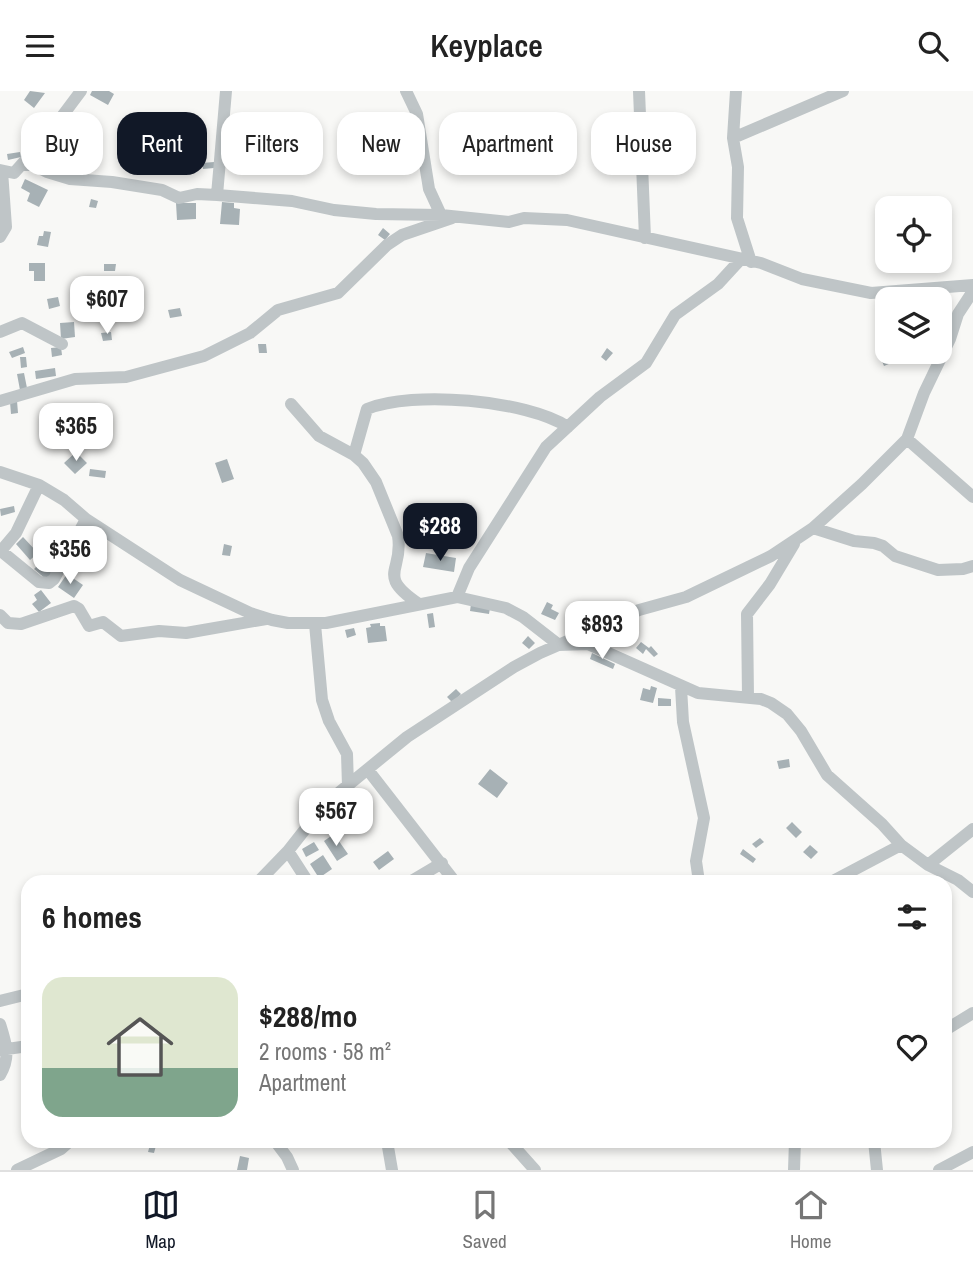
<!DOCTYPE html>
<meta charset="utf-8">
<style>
:root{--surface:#fff;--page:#f2f2f2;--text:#222;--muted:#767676;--line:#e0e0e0;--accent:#111827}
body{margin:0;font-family:"Archivo Narrow",sans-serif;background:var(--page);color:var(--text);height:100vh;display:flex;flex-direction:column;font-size:26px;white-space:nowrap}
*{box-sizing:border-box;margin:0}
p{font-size:23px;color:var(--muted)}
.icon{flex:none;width:38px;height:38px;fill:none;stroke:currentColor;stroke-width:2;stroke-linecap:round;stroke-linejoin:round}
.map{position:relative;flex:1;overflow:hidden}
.panel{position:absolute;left:21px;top:784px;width:931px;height:273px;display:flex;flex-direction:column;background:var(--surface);border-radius:21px;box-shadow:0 4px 10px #0003}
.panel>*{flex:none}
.guide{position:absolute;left:21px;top:21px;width:931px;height:63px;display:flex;gap:14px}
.controls{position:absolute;left:875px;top:105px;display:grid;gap:14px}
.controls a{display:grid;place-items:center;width:77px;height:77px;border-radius:14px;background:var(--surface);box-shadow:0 4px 10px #0003;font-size:35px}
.price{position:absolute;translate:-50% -60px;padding:0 16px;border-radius:14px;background:#fff;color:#222;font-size:23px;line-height:46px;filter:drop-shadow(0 2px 4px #0008)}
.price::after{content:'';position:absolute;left:50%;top:42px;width:21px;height:16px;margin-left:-10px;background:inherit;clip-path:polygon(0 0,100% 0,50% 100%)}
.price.on{background:var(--accent);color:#fff}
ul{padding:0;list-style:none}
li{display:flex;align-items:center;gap:21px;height:175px;padding:0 21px}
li+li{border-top:2px solid var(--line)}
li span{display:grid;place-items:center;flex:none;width:196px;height:140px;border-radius:21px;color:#555}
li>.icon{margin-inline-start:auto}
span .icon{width:84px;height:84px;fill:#fffc;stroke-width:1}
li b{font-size:30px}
h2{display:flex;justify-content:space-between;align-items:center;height:84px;padding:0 21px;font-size:30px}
.chip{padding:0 24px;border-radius:21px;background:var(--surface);box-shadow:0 4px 10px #0003;font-size:24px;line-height:63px}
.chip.on{background:var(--accent);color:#fff}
header{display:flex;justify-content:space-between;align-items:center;height:91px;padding:0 21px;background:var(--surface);font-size:32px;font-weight:600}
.tabs{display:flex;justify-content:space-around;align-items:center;height:98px;border-top:2px solid var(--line);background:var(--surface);font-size:19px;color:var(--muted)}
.tabs a{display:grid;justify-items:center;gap:4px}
.tabs .on{color:var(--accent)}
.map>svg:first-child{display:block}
</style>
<header><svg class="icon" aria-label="menu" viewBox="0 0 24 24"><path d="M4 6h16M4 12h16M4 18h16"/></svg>Keyplace<svg class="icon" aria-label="search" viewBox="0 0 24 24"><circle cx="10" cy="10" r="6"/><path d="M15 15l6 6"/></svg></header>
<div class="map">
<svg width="973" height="1079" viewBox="0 0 973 1079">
<rect width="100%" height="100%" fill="#f8f8f6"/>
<path fill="#a7b1b5" d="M30 0 45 2 34 17 24 9Z
M92 0H109L114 3 108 14 90 4Z
M33 44 37 50 29 56 25 50Z
M251 59 256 60 255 71 250 70Z
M20 61 21 66 8 69 7 63Z
M214 71V77L203 78 202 72Z
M239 76 251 77V84L238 82Z
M25 88 48 99 39 116 27 110 30 102 21 97Z
M91 108 98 110 96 117 89 116Z
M222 111 234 112V117L240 118 239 134 220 133Z
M176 112H196V128L177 129Z
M383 137 390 143 385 149 378 144Z
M44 140 51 141 48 156 37 154 39 145H43Z
M29 172H45V190H34V180H29Z
M104 173H116L115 180H104Z
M108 188 109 194 101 196 100 189Z
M58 206 60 215 49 218 47 208Z
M180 217 182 225 170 227 168 219Z
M74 231 75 246 61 248 60 232Z
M111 241 112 249 103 250 101 242Z
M258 253H266L267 262H259Z
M887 254V261H900L903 267 884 275 877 258Z
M23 256 25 262 12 267 9 261Z
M61 256 62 264 52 266 51 257Z
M607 257 613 262 606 270 601 266Z
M20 266H26L27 276 21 277Z
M55 277 56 285 36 288 35 280Z
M24 282 27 297 20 299 17 283Z
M17 310 18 322 11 323 10 311Z
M76 361 87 372 75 383 64 372Z
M227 368 234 388 222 392 215 372Z
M90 378 106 380 105 387 89 385Z
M14 415 15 421 1 425 0 418Z
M23 446 38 462 30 469 16 453Z
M224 453 232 455 230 465 222 464Z
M426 462 456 467 454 481 423 476Z
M40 472 54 484 48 490 34 478Z
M67 483 83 494 74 507 58 496Z
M41 499 51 512 39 521 32 513 37 509 34 504Z
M547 511 553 514 551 518 559 522 555 529 541 523Z
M471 513 490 517 489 523 470 520Z
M433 522 435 536 429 537 427 523Z
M599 522 604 526 597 533 593 528Z
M380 532V535H385L387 550 368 552 366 537 371 536 370 533Z
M354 537 356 544 347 547 345 539Z
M528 545 535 552 529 558 522 552Z
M641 551 649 557 651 555 658 563 654 566 646 558 643 563 636 557Z
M592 562 615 573 613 578 590 568Z
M651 595 657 597 653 612 640 609 643 597 650 599Z
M456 598 461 603 453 612 447 606Z
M658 607 671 608V615H658Z
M789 668 790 676 779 678 777 670Z
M490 678 508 692 497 707 478 693Z
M792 731 802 741 796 747 786 737Z
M334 743 348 763 337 770 324 750Z
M760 747 764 751 756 757 752 753Z
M314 751 319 759 306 766 302 758Z
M810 754 818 761 811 768 803 761Z
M743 758 756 768 753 772 740 763Z
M388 760 394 768 379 779 373 771Z
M323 764 332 778 319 787 310 773Z
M151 1050 157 1051 154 1062 148 1061Z
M240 1065 249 1067 247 1079H237Z"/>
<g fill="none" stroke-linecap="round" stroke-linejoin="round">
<path stroke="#bfc5c7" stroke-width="12" d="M406 0 417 23 429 98 441 124 509 131 524 127 567 129 761 172 802 188 871 202 973 194
M639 0 645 147
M736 0 733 47 738 76 737 127 751 171
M733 47 843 0
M22 74H34L47 81 70 88 112 91 162 99 179 107 197 103 217 104 292 110 334 119 376 123 441 124
M0 79 14 82 48 44 81 0
M217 104 226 0
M0 146 6 136 2 80
M0 241 22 232 62 253
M0 310 75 288 126 286 204 265 250 242 278 219 338 202 387 154 402 144 452 127
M291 313 319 345 354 364 363 372 376 391 398 445C404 481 375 483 419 513
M907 348 973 406
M354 364 367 318C412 299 527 309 568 336
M0 381 39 394 64 409 86 428 180 489 250 522 272 529 288 532H326L457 506 506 517 523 526 559 554 588 553 698 602 761 608 771 612 787 623 801 640 827 684 882 733 901 754 928 774 958 789 973 801
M813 437 854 450 874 452 883 455 895 465 938 479 963 478 973 475
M1 460 39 491 49 492 54 488 86 428
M0 461 16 442 39 394
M457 506 469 477 546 356 600 306 646 272 675 224 718 193 741 168
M0 524 8 532 21 533 74 515 79 518 89 535 103 531 121 545 159 540 186 542 266 528
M315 533 322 609 329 630 347 663 348 695
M681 596 683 631 704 727 696 770 699 791
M748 606 747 523 770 493 794 453
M368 679 455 791
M288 760 308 791
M928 774 973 738
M258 791 288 760 325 713 407 646 514 576 540 562 639 519 686 506 771 465 813 437 862 393 907 348 924 302 950 248 958 223 973 200
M410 791 442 772
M831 791 901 754
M0 910 28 903
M0 933C6 952 11 966 0 984
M945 939 973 922
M0 959 28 955
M275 1050 287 1066 293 1079
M387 1050 392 1079
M509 1050 535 1079
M874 1050 877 1079
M17 1079 61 1058 70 1050
M794 1079 795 1050
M939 1079 973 1061"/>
</g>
</svg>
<div class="controls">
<a><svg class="icon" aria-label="locate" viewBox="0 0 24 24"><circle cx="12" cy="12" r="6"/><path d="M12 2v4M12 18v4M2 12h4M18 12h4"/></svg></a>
<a><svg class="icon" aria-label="layers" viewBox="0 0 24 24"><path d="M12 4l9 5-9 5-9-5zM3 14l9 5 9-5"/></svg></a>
</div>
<b class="price" style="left:107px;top:245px">$607</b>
<b class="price" style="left:76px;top:372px">$365</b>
<b class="price on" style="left:440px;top:472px">$288</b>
<b class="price" style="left:70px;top:495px">$356</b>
<b class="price" style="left:602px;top:570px">$893</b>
<b class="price" style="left:336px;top:757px">$567</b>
<div class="guide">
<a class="chip">Buy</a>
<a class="chip on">Rent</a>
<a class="chip">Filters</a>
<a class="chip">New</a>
<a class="chip">Apartment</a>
<a class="chip">House</a>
</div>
<section class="panel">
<h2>6 homes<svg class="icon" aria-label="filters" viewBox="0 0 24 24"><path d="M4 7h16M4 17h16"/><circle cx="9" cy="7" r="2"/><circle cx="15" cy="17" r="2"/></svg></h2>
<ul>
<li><span style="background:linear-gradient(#dfe7d0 65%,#7fa58c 0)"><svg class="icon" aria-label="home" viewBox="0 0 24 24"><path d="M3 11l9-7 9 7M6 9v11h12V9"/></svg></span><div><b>$288/mo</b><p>2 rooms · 58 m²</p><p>Apartment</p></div><svg class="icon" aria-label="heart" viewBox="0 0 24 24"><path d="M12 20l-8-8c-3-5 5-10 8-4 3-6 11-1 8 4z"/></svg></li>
</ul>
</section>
</div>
<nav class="tabs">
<a class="on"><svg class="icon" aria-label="map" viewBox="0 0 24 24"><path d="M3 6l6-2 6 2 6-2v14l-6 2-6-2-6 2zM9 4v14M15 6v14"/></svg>Map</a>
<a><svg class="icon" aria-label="saved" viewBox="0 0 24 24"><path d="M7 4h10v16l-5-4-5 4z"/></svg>Saved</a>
<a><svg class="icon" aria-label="home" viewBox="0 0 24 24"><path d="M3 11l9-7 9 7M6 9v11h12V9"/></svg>Home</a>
</nav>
